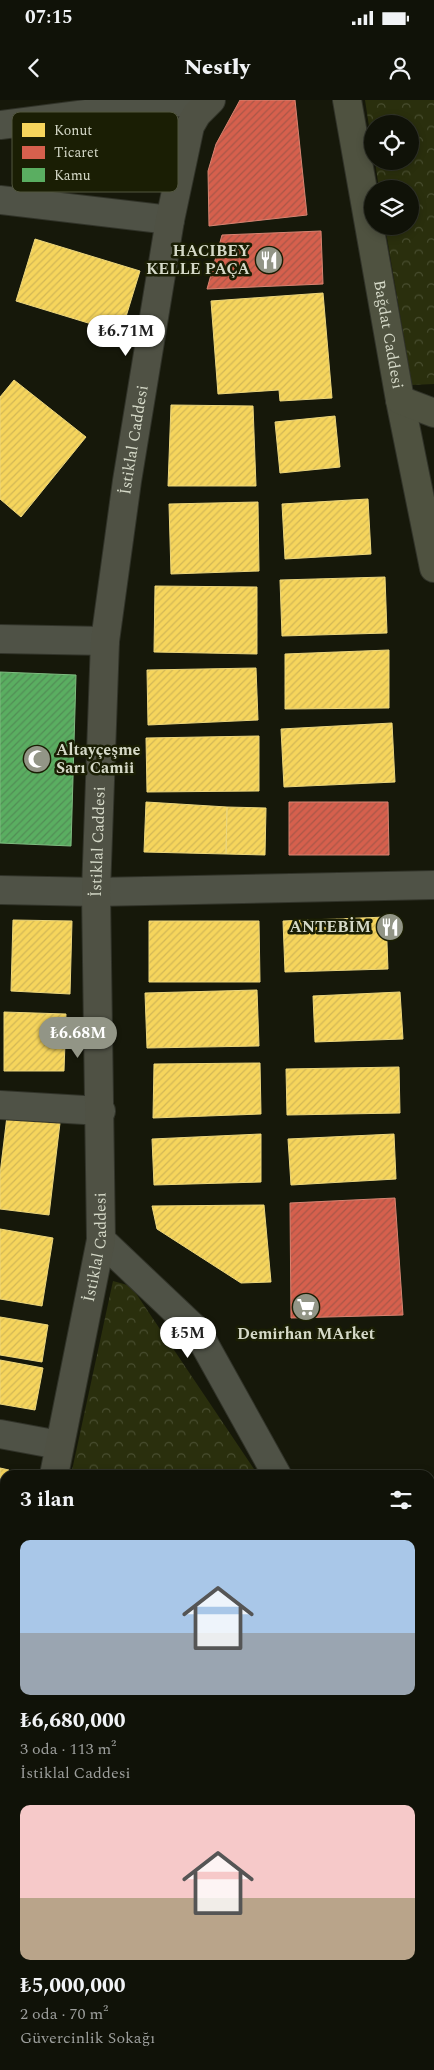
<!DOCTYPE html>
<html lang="tr">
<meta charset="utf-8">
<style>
:root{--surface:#101208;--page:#191b12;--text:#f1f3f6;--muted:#9c9e9c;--line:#303229;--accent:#929586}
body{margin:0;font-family:Spectral,serif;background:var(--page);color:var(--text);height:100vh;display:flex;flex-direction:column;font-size:19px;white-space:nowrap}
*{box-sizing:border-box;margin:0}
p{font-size:16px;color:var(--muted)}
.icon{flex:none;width:28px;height:28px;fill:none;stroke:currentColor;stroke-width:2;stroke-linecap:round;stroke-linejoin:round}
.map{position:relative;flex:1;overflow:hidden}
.drawer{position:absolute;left:0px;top:1370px;width:435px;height:600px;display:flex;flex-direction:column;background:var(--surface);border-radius:15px 15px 0 0;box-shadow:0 2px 8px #0003,0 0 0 1px var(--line)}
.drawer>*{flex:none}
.controls{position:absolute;left:364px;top:15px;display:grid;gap:10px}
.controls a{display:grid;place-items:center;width:55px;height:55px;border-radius:50%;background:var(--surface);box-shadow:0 2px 8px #0003,0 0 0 1px var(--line);font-size:25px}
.price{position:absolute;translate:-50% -42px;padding:0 11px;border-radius:18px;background:#fff;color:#222;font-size:16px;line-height:32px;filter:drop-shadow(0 1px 2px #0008)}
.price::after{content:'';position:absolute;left:50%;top:30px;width:15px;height:11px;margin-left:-8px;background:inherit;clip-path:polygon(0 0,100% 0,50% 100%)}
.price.selected{background:var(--accent);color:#fff}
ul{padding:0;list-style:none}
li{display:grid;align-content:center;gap:10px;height:265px;padding:0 20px}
li span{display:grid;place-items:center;height:155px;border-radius:10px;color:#555}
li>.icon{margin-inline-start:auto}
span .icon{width:90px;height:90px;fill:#fffc;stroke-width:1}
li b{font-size:21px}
h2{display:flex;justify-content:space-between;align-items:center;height:60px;padding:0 20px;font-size:21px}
.status{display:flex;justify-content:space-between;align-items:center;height:35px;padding:0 25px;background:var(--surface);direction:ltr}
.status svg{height:14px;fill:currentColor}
header{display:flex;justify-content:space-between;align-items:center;height:65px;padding:0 20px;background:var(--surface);font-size:22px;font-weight:800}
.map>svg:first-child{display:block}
</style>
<div class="status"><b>07:15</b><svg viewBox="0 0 49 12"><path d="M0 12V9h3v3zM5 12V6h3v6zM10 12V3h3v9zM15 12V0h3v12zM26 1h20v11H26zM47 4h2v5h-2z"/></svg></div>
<header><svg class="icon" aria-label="back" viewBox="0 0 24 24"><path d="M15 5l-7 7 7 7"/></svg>Nestly<svg class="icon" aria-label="person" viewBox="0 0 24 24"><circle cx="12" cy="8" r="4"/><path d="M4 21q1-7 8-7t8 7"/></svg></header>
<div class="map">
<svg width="434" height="1970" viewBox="0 0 434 1970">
<defs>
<pattern id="park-crowns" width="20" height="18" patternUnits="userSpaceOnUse" patternTransform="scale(1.25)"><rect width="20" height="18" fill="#2a2f0d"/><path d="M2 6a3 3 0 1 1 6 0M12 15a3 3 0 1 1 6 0" fill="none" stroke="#484d2f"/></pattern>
<pattern id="homes-hatch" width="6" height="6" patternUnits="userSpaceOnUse" patternTransform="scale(1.25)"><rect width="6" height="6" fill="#f6d55c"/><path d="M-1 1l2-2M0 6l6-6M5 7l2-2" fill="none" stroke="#d2b756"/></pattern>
<pattern id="shops-hatch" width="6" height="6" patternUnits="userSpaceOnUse" patternTransform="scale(1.25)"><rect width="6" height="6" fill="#d6604d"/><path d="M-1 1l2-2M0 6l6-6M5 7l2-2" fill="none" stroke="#a95748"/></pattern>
<pattern id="public-hatch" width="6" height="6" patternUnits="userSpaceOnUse" patternTransform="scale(1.25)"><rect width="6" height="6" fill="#5aae61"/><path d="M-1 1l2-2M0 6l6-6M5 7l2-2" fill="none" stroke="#528d56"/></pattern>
</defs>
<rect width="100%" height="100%" fill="#16180a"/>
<path fill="url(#park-crowns)" d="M365 0H434V284L412 285 385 126H410V89H379L375 61H410V24H372V46Z
M113 1181 131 1186 258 1375H71Z"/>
<path fill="url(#homes-hatch)" stroke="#ecd67c" d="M35 139 140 171 121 233 16 201Z
M323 193 332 298 280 301 279 290 218 294 211 201Z
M14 280 86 337 21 417 0 399V297Z
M171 305 253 306 256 386H168Z
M335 316 340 367 280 373 275 322Z
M368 399 371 454 285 459 282 404Z
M258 402 259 471 171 474 169 404Z
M385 477 387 533 282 536 280 480Z
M155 486 257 487V554L154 552Z
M389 550V608L285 609V554Z
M256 568 258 620 148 625 147 570Z
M392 623 395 682 284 687 281 629Z
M259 636V691L147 692 146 638Z
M146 702 227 707 226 754 144 752Z
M227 707 266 708 265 755 226 754Z
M386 817 388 869 285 872 283 821Z
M13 820 72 821 70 894 11 891Z
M149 821H259L260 882H149Z
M257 890 259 946 147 948 145 893Z
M400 892 403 939 315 942 313 896Z
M4 912 66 914 64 971H4Z
M260 963 261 1014 153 1018 154 964Z
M399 967 400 1013 287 1015 286 969Z
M7 1016 60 1023 49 1115 0 1109V1074Z
M261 1034V1082L154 1085 152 1039Z
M394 1034 396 1079 291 1085 288 1039Z
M264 1105 271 1182 241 1183 157 1129 152 1106Z
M0 1129 53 1138 42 1206 0 1199Z
M0 1217 48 1225 42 1262 0 1255Z
M0 1260 43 1268 35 1310 0 1304Z
M0 1368 9 1370 8 1375H5V1392L0 1418Z
M0 1446 5 1447 0 1475Z
M430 1679 434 1683V1740L430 1744Z
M430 1804H434V1828L430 1867Z
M0 1821 5 1822V1862H0Z
M0 1947 5 1948V1965H43V1970H0Z
M70 1965H140L150 1966V1970H69Z
M264 1966 314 1970H264Z"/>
<path fill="url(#shops-hatch)" stroke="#d68472" d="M240 0H295L307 115 209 126 208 71 216 44Z
M321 131 323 184 207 189 222 135Z
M289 702H388L389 755H289Z
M395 1098 403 1215 291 1218 290 1103Z
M430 1377H432L434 1384V1468L430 1469Z
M434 1485V1571L430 1565V1486Z"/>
<path fill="url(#public-hatch)" stroke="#7fbb80" d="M0 572 76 575 71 746 0 743Z"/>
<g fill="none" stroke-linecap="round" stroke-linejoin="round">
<g stroke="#313329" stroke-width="30">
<path id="street" d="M0 25 195 0
M0 100 170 120
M0 539 105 541
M0 790 96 792 434 785
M0 1005 101 1011
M101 1140 197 1231 277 1375
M0 1334 59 1345
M430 1608 434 1612
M0 1905 5 1906
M430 1953 434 1954"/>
</g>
<g stroke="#313329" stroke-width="30">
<g id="secondary">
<path id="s1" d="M54 1375 101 1140 96 792 105 541 127 381 170 120 190 26 197 14 211 0"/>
<path d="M0 1596 5 1590"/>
</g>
</g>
<g stroke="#313329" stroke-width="30">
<g id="primary">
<path id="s2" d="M347 0 400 300 434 468"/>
<path d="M400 300 434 313"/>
</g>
</g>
<use href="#street" stroke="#4f5246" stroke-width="28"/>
<use href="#secondary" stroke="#4f5144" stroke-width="28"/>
<use href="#primary" stroke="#4f5240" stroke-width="28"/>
</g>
<defs>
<g id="restaurant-disc" transform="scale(1.4375)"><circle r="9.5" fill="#929586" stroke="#1a1e04"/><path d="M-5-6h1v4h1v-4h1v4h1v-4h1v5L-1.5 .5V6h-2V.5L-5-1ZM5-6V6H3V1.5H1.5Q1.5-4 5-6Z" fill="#fff"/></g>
<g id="mosque-disc" transform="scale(1.4375)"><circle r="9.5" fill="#929586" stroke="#1a1e04"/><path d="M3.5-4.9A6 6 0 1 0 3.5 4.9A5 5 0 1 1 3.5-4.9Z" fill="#fff"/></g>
<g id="supermarket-disc" transform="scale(1.4375)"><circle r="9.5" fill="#929586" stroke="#1a1e04"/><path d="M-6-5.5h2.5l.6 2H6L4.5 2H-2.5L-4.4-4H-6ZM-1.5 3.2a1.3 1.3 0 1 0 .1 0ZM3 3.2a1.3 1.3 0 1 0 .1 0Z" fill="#fff"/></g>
</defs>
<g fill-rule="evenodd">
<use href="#restaurant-disc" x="269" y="160"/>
<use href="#mosque-disc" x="37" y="659"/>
<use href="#restaurant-disc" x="390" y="827"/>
<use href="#supermarket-disc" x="306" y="1207"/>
</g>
<g text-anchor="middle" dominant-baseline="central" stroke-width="5" stroke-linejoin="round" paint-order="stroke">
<g font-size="16" font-weight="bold" fill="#d5d9c8" stroke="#1a1e04" text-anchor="end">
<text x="250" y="151">HACIBEY<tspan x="250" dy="18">KELLE PAÇA</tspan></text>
<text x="56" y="650" text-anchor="start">Altayçeşme<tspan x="56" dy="18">Sarı Camii</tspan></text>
<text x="371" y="827">ANTEBİM</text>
<text x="306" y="1234" text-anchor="middle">Demirhan MArket</text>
</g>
<g font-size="16" fill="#d5d9c8" stroke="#1a1e04">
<text stroke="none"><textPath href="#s2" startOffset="238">Bağdat Caddesi</textPath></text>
<text stroke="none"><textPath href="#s1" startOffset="1042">İstiklal Caddesi</textPath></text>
<text stroke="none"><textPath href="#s1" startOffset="638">İstiklal Caddesi</textPath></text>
<text stroke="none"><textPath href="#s1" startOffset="232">İstiklal Caddesi</textPath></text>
</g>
</g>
<rect x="12" y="12" width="166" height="80" rx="8" fill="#1a1e04" stroke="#52563f" stroke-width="1"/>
<rect x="22" y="23" width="23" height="14" fill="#f6d55c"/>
<rect x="22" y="46" width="23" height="13" fill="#d6604d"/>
<rect x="22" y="68" width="23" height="14" fill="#5aae61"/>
<g font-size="14" fill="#d5d9c8">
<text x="54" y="35">Konut</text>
<text x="54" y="57">Ticaret</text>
<text x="54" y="80">Kamu</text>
</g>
</svg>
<div class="controls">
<a><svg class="icon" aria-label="locate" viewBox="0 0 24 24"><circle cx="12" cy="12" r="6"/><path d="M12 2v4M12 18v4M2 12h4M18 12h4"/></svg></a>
<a><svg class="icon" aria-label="layers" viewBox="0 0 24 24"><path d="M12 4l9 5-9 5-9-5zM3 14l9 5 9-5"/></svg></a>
</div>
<b class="price" style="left:126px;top:257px">₺6.71M</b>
<b class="price selected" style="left:78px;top:959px">₺6.68M</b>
<b class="price" style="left:188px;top:1259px">₺5M</b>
<section class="drawer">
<h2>3 ilan<svg class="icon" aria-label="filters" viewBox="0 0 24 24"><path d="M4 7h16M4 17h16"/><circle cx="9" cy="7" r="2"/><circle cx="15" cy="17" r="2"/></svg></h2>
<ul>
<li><span style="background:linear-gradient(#a9c7e8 60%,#9aa5b1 0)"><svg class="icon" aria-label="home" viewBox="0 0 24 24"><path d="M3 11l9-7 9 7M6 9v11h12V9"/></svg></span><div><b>₺6,680,000</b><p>3 oda · 113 m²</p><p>İstiklal Caddesi</p></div></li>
<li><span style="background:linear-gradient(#f6c9c9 60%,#b9a48a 0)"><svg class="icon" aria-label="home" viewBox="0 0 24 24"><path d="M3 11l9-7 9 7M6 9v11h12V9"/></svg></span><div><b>₺5,000,000</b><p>2 oda · 70 m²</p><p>Güvercinlik Sokağı</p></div></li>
</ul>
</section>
</div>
